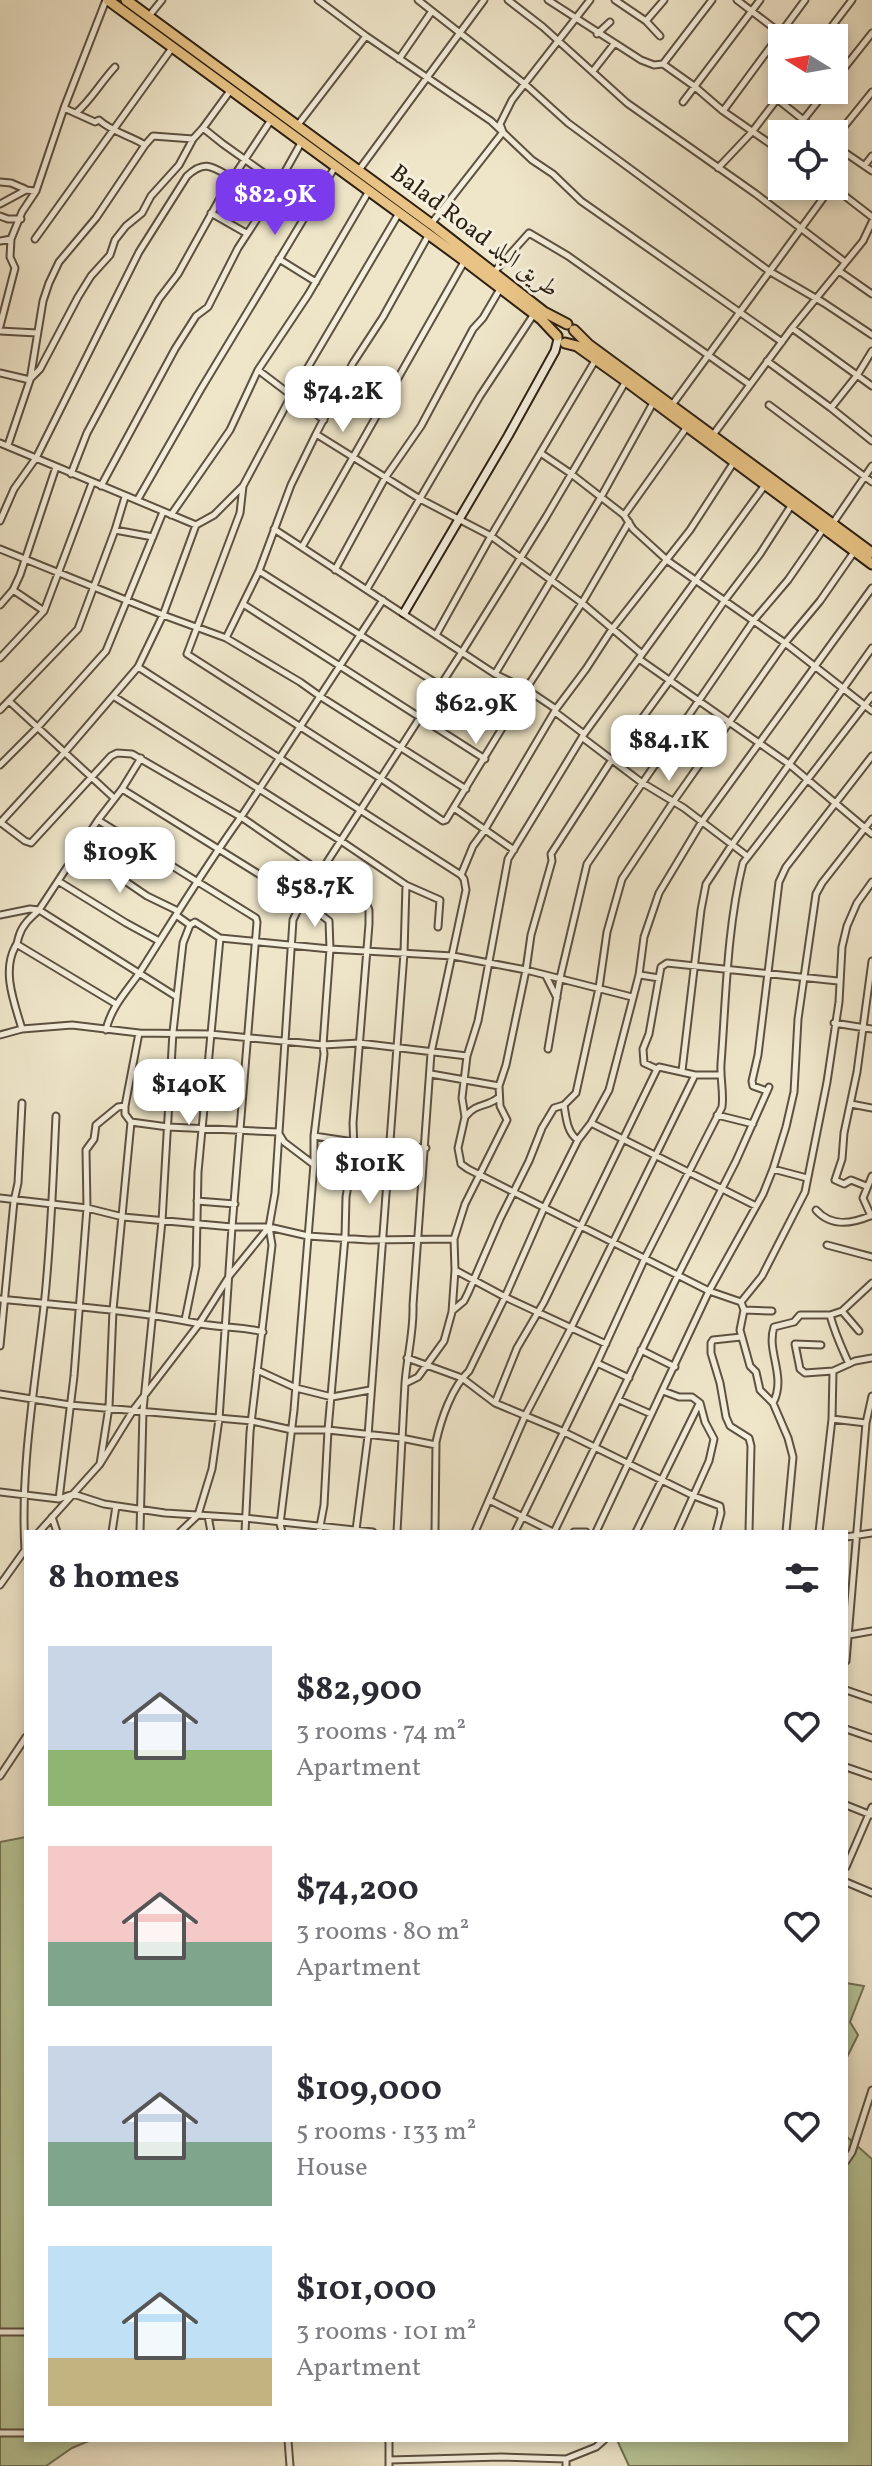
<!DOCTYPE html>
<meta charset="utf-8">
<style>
:root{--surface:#fff;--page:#f7f7f7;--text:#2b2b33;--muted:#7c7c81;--accent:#7c3aed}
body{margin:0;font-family:Vollkorn,Amiri,serif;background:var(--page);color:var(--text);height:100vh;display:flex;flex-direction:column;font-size:30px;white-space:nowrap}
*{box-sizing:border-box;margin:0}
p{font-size:26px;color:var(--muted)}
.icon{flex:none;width:44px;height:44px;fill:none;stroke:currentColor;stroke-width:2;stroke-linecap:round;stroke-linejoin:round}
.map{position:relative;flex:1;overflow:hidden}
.panel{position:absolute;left:24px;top:1530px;width:824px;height:912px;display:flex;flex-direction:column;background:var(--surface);border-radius:0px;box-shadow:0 4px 12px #0003}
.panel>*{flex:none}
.needle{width:52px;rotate:281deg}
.tools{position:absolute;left:768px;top:24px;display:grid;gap:16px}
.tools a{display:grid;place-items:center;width:80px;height:80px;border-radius:0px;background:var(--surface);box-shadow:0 4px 12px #0003;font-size:40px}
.price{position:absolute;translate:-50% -68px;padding:0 18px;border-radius:16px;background:#fff;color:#222;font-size:26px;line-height:52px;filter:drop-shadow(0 2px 4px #0008)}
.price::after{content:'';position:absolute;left:50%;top:48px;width:24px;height:18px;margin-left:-12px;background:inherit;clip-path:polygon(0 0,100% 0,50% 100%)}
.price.current{background:var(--accent);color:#fff}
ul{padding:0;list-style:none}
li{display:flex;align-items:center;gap:24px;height:200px;padding:0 24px}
li span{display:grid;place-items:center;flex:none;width:224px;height:160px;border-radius:0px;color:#555}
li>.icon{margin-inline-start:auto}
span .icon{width:96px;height:96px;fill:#fffc;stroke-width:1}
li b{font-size:34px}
h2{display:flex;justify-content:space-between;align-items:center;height:96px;padding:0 24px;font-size:34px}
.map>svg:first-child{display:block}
</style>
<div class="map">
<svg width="872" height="2466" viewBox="0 0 872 2466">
<rect width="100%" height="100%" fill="#efe6ca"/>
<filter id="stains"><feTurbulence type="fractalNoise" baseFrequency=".0025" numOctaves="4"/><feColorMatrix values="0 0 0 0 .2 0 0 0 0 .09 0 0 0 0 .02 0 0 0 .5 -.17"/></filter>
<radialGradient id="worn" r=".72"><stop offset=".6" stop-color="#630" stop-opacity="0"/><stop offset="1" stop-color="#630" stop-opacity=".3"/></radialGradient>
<path fill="#b8c597" stroke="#727255" stroke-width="2" d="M26 1837V2440H91L72 2448 46 2466H0V1842Z
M846 1983 864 1986 850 2022 858 2035 846 2059Z
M846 2136 872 2159V2466H629L617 2440H846Z"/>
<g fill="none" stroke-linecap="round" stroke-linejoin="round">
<g stroke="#5d5141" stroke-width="9">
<path id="street" d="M318 0 366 36
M418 0 526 85 568 123 769 271 824 303 872 335
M508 0 543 27 627 103 756 194 845 262
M548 0 641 60 654 65 663 64 694 86 723 111 782 152
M615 0 646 21 660 36
M737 0 787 38
M149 16 162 0
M646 21 664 0
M597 34 610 22
M823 38 852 0
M399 59 432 11
M663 64 712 0
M593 71 614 44
M834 81 872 33
M230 91 203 128 223 144 278 183
M777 99 821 134
M683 102 760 0
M64 108 95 122 99 120C112 132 131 136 145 145L153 136 193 139
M723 111 805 0
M76 113C91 100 101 82 115 67
M804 119 827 90
M297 126 366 36 491 121 532 160 553 174 581 201 782 342
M834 139 872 92
M834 145 872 171
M865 165 872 156
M718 168 752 132 784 90
M359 170 484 0
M0 182 11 183 25 189
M832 186 872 217
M0 204 26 190 35 191
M211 213 246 233
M0 216 8 219H21
M431 224 503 132 500 124 512 100 590 0
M35 239 172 48
M0 241 11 239
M279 259 316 282
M839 271 872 294
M494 272 529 233 568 256 749 384
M0 326 15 268 10 257 11 239 22 212 36 191 64 108 106 0
M792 328 872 386
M0 331 37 333
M767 361 831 408 872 441
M258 370 324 420
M0 373 30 380
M30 379 40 369 78 297 91 276 110 255 115 240 126 226 142 213 151 196 179 165 193 139 203 128
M672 405 832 186
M769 405 872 482
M831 408 858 374 872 351
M316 434 420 499 491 536 582 603 642 654
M713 435 792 328 863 241 872 222
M0 443 196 525 214 515 243 486 291 396 399 213
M8 445 30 380 43 301 49 283 59 262 96 218 145 145
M542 454 570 473 624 515 633 529 668 561 785 643 872 711
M71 474 87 433 159 299 178 274 224 191 271 120
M101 486 175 349 196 316 208 307 238 248 268 202 301 143
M243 486 240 513 187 654 380 778 443 821 446 820 526 689 582 603 629 522
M138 499 201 389 335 167
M625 514 687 427
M171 515 230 430 258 370 308 295 369 191
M0 521 14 489 36 458 139 252 187 176C205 159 213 167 232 178
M833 523 872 466
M274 529 495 674 526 689 556 709
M115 530 153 537
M302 547 464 262
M0 549 163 615 226 638 300 682 321 697 466 789
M335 570 385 478 421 426 473 329 483 318 500 289
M259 571 504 726
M367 589 480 396 534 314
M13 590 44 611
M243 604 485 759
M0 605 13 590 20 575 56 467
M436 635 491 536 596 359
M226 638 259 571 291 485 316 434 353 363 383 317 428 236
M0 658 44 611 92 483
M639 659 789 764 872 834
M138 667 461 875
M495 674 601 497 653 403
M113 696 341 841 406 885 440 900 438 927
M9 701 114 798
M0 710 78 629 115 530 125 497
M555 712 584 734
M583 738 641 782 684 808 747 856
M0 765 37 728 106 651 163 512
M122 789 302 901
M454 808 514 850
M98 820 240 908 256 918 257 922 232 1227 219 1419 212 1469 198 1515 180 1532
M0 822 25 841 31 843 111 756 117 753 132 754 241 817 366 903 369 910V924L353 1123 354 1150 346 1197 345 1237 328 1430 324 1505 319 1532
M0 823 65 752 138 667 163 615 196 525
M78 849 147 896 178 911
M58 881 126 923 159 941
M0 915 30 909 39 910 177 997
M176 915 190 925 195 922 220 938 330 949 453 956 526 970 632 997
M18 945 116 1004
M640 975 659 978 661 967 667 963 838 981
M546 976 557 998
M659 978 649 1034 643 1049 644 1063 657 1069 659 1067 695 1075H720
M834 1023 872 1029
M22 1029C14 1002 2 972 15 947 18 943 17 942 19 936 22 925 30 918 39 910L98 820 122 789 141 758
M106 1030C111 1007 127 991 140 972 173 920 205 867 241 817L383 600
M0 1035 22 1029 72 1025 139 1033 210 1034 323 1045 359 1043 467 1056
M548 1049 560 978 587 864 754 620 788 580 824 528
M682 1071 701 910 706 884 731 846 872 648
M431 1074 499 1086
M767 1091 753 1086 752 1081 758 1055 779 882 786 867 872 756
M851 1104 872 1108
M717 1115 753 1124
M466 1116C476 1103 487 1107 498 1098
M131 1122 168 1127 278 1132 284 1142 313 1164
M591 1123 756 1206
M314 1136 360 1143 426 1148
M578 1140C567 1133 566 1117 564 1105L576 1093 599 988 607 932 622 879 673 802 785 643 820 601 854 552
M773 1169 807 1178
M866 1186 851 1180 844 1184 835 1180 842 1159 844 1133 857 1072 872 961
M0 1198 87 1208 123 1217 232 1227H269L308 1236 369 1240 454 1239
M197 1201 235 1204
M816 1210C831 1227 851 1224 870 1216
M871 1216 863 1198 872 1176
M827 1245 872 1257
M455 1270 505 1297 606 1344
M0 1299C66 1306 131 1310 196 1323 218 1328 241 1326 263 1332
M741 1302 709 1291 468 1169 461 1164 458 1148 465 1117 462 1098 467 1056 478 1021 508 859 584 734 765 485
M744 1310 772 1311
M452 1311 464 1301 468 1293 500 1219 529 1161 542 1128 554 1108 564 1105
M842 1311 859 1331
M185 1320 196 1266 198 1172 220 938
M741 1337 713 1340 711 1343V1353L720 1383 726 1417 730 1426 749 1438 751 1446 749 1532
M821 1345 795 1344 800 1369 805 1373 833 1371
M0 1346 14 1201 18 1183 22 1103
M641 1350 675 1367
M407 1358 462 1378 495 1403 562 1431 694 1496 720 1506 721 1513 716 1532
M597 1363 629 1378
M849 1364C841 1346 835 1334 830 1315L842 1311 872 1283
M257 1370 296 1388 332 1397 370 1390
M406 1383 418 1377 444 1341 452 1312 455 1270 454 1239 465 1204 507 1120 500 1106 499 1086 506 1065 526 970 531 935 552 861 551 854 611 761 670 680 725 600 760 554 791 506
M663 1391 679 1397H692L700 1403 705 1422 714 1439 709 1461 677 1532
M0 1394 70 1405 252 1421 292 1430H328L401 1438 436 1445
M619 1400 651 1414
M495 1403 517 1348 544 1302 657 1069
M773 1403 760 1390 756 1372 750 1366 740 1330 744 1310 741 1302 762 1276 805 1192 827 1082 839 1002 842 947 847 926 857 903 872 882
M832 1419 833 1371 855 1361 872 1358
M100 1464 109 1407 113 1310 131 1122 125 1114V1106L139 1033
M0 1492 59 1499 73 1494 104 1504 165 1513 245 1518 373 1532
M59 1499 74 1376 87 1208 86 1150 94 1139 96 1125 118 1107 125 1106
M489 1500 553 1532
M208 1516 211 1532
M52 1517 57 1532
M356 1530 368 1436 404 953 406 885
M39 1532 100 1464 134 1409 199 1324 230 1275 269 1227
M112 1532 116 1506
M140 1532 143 1410 162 1221 173 1032 183 943 190 925
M245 1532 250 1432 272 1245 269 1227 275 1193 293 920 302 901 462 652 546 517 626 381
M282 1532 280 1524 294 1410 314 1164V1136L324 1054 323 1045 330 949 329 921 320 914 301 905
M397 1532 405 1383C407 1356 414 1332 413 1305L431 1053 466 890 464 879 461 875 473 846 484 831 556 709 586 669 612 629 690 530 734 462
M435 1532 436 1442C441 1419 452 1387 469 1371L505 1297 544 1208 578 1140 591 1123 609 1090 639 975 644 937 659 893 701 823 872 588
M475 1532 525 1416 571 1328 695 1075
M515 1532 597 1363 645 1258 722 1107C724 1092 720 1079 721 1064 726 998 727 927 743 863L872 696
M554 1532 678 1275 736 1161 769 1087
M574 1532H586
M596 1532 709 1291 763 1194 773 1169 786 1127 794 1092 798 1019 816 894 822 883 872 819
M636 1532 699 1404
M786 1532 793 1457 788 1438 773 1403C787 1376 766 1352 774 1327L794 1322 800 1315H830
M819 1532 832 1419 866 1423
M846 1537 872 1533
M25 1550C20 1470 35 1385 44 1306 51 1243 53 1179 56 1116
M0 1585 25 1550
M849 1635 872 1631
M846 1661 866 1423 872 1396
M846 1690 872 1699
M846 1729 872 1738
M846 1767 872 1776
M0 1776 26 1737
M846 1805 871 1815
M846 1867 872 1807
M846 1882 872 1893
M846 2161 852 2152 872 2090
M0 2332H26
M0 2433H26
M288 2440 290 2466
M389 2440V2466
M389 2460 501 2457 566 2459
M566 2466V2459L596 2447 604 2440"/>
</g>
<g stroke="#2c1f13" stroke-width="11">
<path id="secondary" d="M404 613 508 436 555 351 558 339"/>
</g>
<g stroke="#2c1f13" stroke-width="13">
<path id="highway" d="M108 0 465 261 541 319 557 336
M126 0 431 224 544 312 567 324
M574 330 589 345 872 553
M565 343 577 346 626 381 872 564"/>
</g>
<use href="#street" stroke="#f5efdd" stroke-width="5"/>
<use href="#secondary" stroke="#f5efdd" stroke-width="7"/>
<use href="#highway" stroke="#e8c385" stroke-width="9"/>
</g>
<g text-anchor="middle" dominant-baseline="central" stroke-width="6" stroke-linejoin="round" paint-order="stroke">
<g font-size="24" fill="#2c1f13" stroke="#f5efdd">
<text transform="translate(474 232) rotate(37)">Balad Road طريق البلد</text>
</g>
</g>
<rect width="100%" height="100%" filter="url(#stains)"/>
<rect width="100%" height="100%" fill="url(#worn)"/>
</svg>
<div class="tools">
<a><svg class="needle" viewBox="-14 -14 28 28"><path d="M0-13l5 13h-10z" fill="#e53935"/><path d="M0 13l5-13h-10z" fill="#7c7c81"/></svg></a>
<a><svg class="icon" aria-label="locate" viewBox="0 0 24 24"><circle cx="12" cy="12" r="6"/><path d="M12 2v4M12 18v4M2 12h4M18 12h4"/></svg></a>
</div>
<b class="price current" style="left:275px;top:237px">$82.9K</b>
<b class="price" style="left:343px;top:434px">$74.2K</b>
<b class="price" style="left:476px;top:746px">$62.9K</b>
<b class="price" style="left:669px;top:783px">$84.1K</b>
<b class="price" style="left:120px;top:895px">$109K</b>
<b class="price" style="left:315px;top:929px">$58.7K</b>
<b class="price" style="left:189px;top:1127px">$140K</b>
<b class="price" style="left:370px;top:1206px">$101K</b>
<section class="panel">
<h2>8 homes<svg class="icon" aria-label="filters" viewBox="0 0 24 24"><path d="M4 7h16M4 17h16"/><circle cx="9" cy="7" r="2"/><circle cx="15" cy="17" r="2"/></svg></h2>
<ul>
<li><span style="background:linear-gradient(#c9d6e8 65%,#8fb573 0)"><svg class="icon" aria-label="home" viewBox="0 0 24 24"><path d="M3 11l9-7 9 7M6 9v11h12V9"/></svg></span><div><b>$82,900</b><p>3 rooms · 74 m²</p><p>Apartment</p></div><svg class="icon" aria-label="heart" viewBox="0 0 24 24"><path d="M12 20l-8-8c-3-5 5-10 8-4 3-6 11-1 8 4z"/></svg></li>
<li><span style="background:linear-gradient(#f6c9c9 60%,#7fa58c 0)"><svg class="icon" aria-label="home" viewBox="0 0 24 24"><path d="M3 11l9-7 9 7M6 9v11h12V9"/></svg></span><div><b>$74,200</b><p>3 rooms · 80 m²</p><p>Apartment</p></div><svg class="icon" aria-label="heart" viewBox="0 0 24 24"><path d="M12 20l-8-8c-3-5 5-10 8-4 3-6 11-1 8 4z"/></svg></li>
<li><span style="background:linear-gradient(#c9d6e8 60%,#7fa58c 0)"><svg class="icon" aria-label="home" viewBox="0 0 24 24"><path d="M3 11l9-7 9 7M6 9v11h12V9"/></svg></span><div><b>$109,000</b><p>5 rooms · 133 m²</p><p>House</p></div><svg class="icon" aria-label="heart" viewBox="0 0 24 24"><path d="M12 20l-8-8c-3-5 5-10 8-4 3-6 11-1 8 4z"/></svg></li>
<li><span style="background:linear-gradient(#bfe0f5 70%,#c2b280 0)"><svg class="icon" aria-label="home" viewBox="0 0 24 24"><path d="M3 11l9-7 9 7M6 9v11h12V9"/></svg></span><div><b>$101,000</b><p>3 rooms · 101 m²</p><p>Apartment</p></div><svg class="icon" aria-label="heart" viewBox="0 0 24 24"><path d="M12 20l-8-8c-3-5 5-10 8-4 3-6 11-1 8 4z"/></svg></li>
</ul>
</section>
</div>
